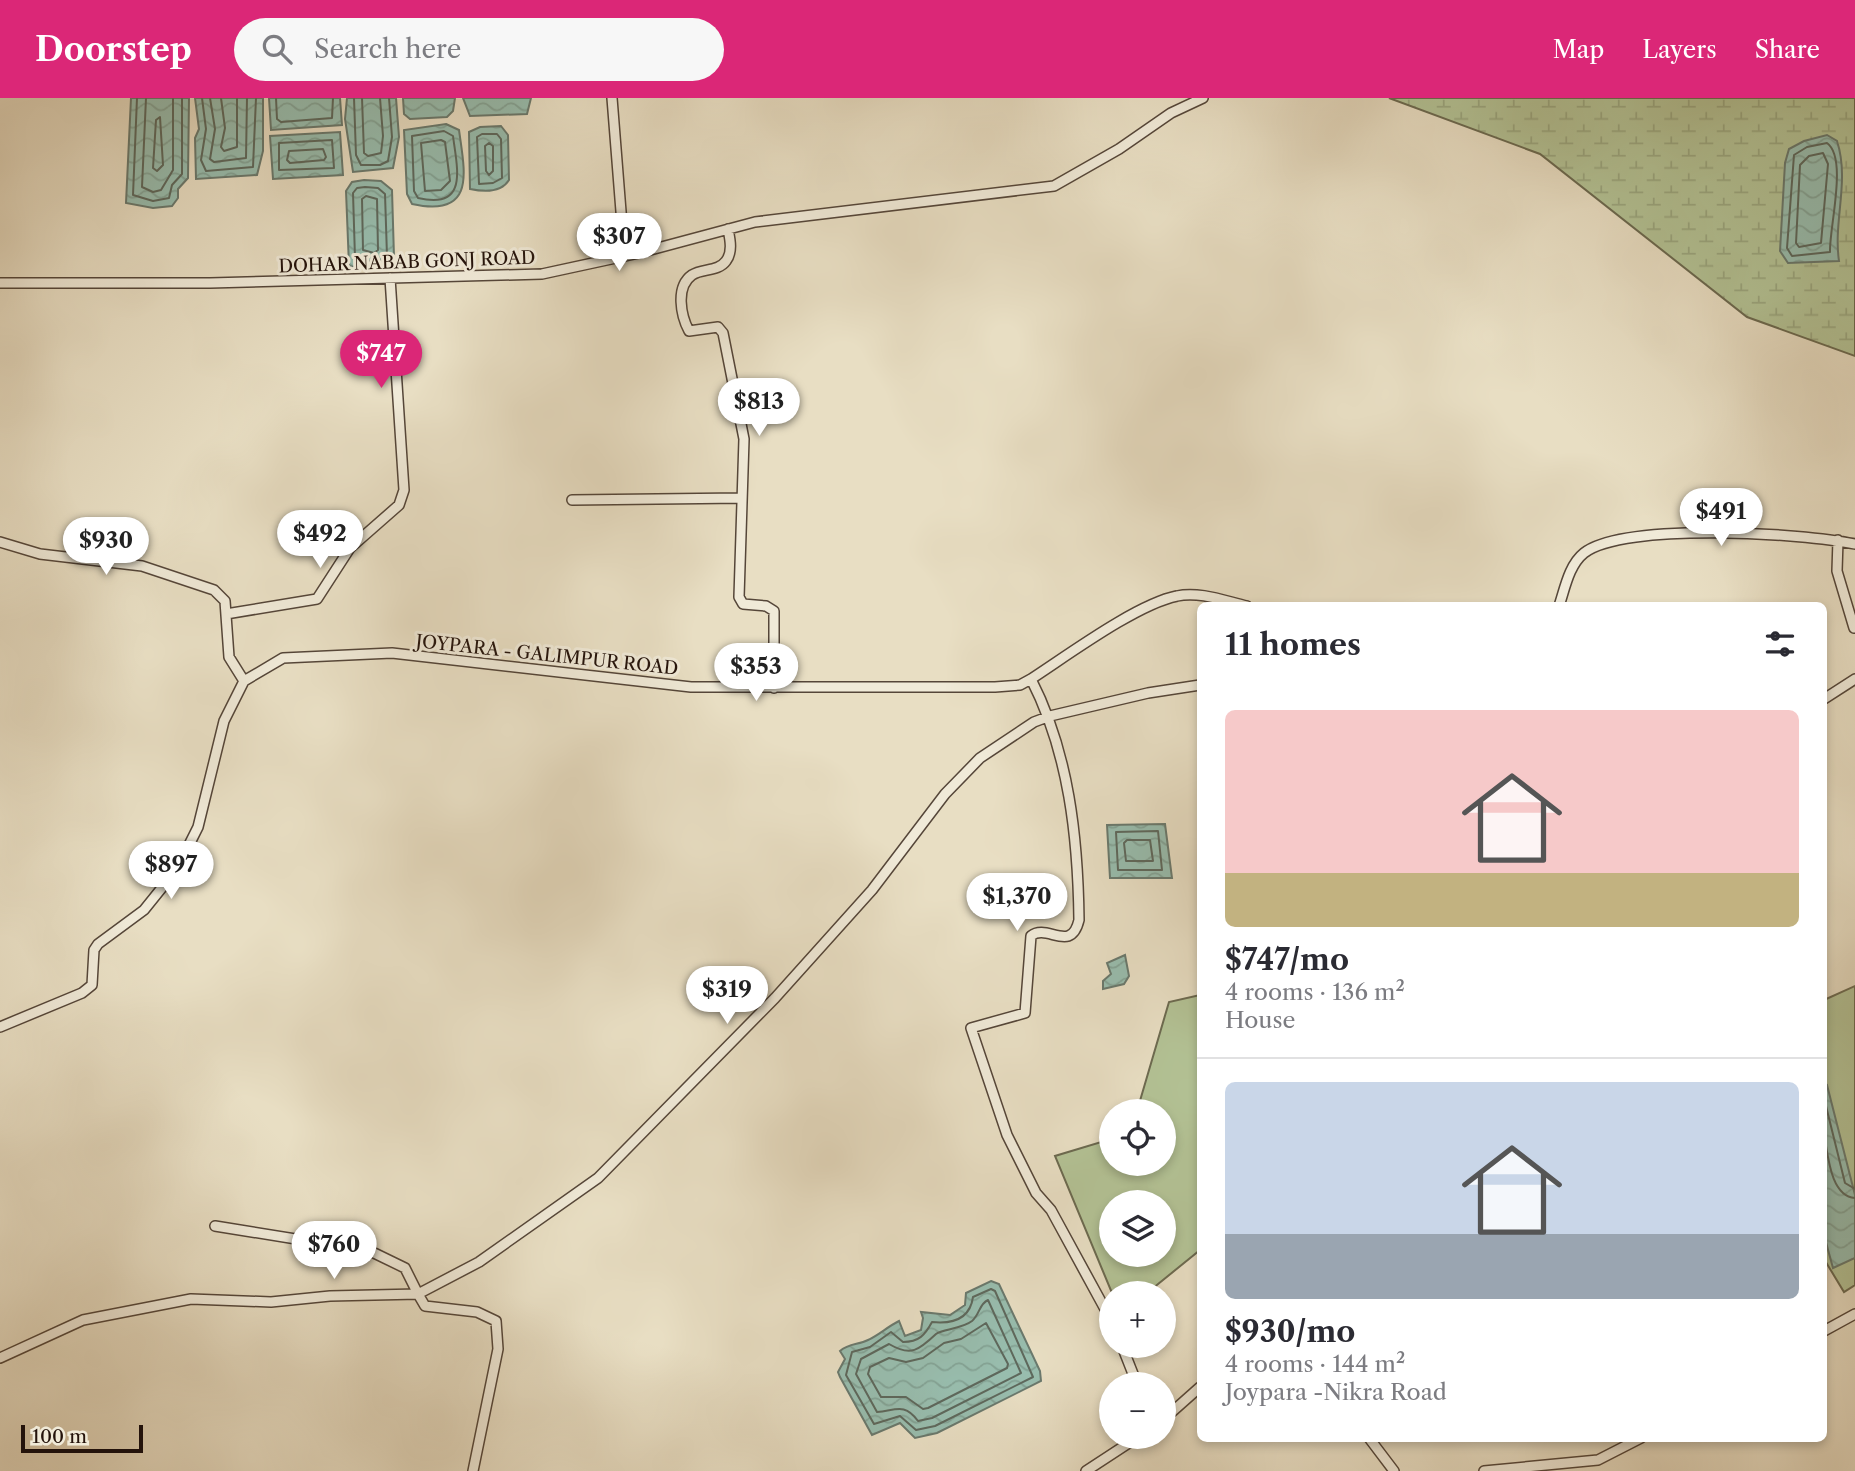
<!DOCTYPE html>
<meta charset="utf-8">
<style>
:root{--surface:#fff;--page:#f7f7f7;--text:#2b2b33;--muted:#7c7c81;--line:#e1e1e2;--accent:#db2777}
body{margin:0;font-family:"Libre Caslon Text",serif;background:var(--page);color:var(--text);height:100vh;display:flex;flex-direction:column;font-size:26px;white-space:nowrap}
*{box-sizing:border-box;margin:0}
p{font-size:23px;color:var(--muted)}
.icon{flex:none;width:38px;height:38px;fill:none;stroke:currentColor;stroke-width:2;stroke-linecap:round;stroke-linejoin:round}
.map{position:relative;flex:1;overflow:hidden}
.details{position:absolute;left:1197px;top:504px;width:630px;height:840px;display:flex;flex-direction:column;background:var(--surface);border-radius:10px;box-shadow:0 4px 10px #0003}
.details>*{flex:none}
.controls{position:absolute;left:1099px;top:1001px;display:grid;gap:14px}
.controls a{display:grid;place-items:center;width:77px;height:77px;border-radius:50%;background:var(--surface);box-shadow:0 4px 10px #0003;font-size:35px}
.scale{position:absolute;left:21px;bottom:18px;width:122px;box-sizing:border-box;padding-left:7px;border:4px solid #24130b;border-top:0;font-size:19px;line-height:24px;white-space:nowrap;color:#24130b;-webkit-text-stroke:5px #f0ead8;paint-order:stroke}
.price{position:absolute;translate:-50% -60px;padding:0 16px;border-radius:24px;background:#fff;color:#222;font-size:23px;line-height:46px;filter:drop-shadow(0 2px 4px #0008)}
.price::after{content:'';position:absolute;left:50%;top:42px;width:21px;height:16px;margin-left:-10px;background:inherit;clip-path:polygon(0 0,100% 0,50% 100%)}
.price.selected{background:var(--accent);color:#fff}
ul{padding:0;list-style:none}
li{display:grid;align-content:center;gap:14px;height:371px;padding:0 28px}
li+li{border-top:2px solid var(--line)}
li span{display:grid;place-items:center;height:217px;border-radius:10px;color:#555}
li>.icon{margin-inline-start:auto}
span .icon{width:126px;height:126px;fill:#fffc;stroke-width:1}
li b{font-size:30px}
h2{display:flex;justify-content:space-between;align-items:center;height:84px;padding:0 28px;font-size:30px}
header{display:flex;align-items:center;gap:42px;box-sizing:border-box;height:98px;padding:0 35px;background:var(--accent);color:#fff}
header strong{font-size:33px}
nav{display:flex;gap:38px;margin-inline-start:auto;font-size:24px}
.search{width:490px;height:63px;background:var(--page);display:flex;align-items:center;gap:18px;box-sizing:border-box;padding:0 24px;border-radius:38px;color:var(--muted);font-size:26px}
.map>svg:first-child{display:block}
</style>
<header>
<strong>Doorstep</strong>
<div class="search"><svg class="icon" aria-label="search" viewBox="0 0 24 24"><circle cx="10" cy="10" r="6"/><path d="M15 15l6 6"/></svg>Search here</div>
<nav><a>Map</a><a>Layers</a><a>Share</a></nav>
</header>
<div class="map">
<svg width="1855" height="1373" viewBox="0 0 1855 1373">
<defs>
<pattern id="wetland-marsh" width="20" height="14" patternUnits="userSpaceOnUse" patternTransform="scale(1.75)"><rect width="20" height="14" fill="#b3c295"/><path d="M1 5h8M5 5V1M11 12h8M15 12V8" fill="none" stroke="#9aa67f"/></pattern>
<pattern id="water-waves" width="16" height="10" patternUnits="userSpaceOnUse" patternTransform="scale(1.75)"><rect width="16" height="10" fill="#98bdae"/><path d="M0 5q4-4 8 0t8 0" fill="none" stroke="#83a294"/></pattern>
</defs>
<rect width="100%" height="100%" fill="#e8dec3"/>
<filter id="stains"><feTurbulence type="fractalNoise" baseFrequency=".00286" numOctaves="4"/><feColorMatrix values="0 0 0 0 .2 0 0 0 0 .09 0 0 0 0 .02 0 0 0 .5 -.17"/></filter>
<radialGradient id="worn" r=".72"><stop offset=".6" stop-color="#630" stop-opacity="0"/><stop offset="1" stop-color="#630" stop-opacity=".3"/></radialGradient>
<path fill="#b3c295" stroke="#6c6a50" stroke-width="2" fill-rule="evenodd" d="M1855 888V1187L1844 1194 1824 1161V902Z
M1200 897V1152L1147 1195H1112L1055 1058 1111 1041V1066H1164V1013H1137L1169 904ZM1164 1104V1157H1111V1104Z"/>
<path fill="url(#wetland-marsh)" stroke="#6c6a50" stroke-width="2" d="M1389 0H1855V258L1747 219 1540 56Z"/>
<path fill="url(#water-waves)" stroke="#6a796d" stroke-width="2" d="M131 0H189L188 80 178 91V100L172 108 153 110 126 105Z
M195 0H263V53L257 77 196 81 195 40 199 31Z
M269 0H340L342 27 271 32Z
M347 0H396L399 39 393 70 353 74 345 21Z
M403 0H455L453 13 447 19 410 21 404 16Z
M463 0H531L527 16 470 18Z
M446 26 459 32C465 75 476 120 412 106L407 96 404 32Z
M501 28 508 37 509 82C501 95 484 94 470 91L469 34 480 29Z
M340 34 343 77 273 81 270 38Z
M1827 37 1837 43C1850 83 1833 123 1839 163L1788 165 1780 153 1785 65 1789 51 1804 43Z
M364 82 381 83 392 92 394 159 392 167C378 172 364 172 349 168L346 93 352 84Z
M1165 726 1172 780H1110L1107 727Z
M1125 857 1129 878 1124 886 1103 891V883L1111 876 1107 865Z
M1827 987 1855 1097V1160L1833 1170 1824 1137V988Z
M991 1183 999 1186 1040 1273 1041 1283 937 1335 915 1340 900 1325 872 1337 840 1279 838 1274 845 1261 840 1253C849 1245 858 1247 868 1242 879 1237 887 1229 899 1223L905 1238 921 1232 923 1220 921 1214 950 1217 965 1207 966 1195Z"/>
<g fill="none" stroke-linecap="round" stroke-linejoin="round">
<path stroke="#5e685c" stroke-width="2" d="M137 0 133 97 153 103 169 100 172 87 182 76V0
M146 0 142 89 153 94 161 92 173 72V0
M202 0 206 31 201 62 206 73 253 69 256 0
M210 0 215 31 210 61 214 64 246 60 247 0
M221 0 225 30 221 49 224 53 237 49V0
M276 0 277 21 281 24 332 20 333 0
M354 0 356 57 361 67H380L388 63 392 39 389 0
M362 0 364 55 368 58 381 55 383 38 380 0
M160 19 163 67 157 73 153 70 156 22Z
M444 33 453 38C457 70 469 112 418 100L414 93 412 38Z
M497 36 501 41 502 80 493 85 479 86 477 39 482 36Z
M332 42 334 70 279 72V45Z
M441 42 445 44 450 83 441 92 425 93 421 45Z
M489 45 493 48V73L489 77 486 73 485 48Z
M1827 45C1848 60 1829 130 1830 154L1792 158 1787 150 1794 57 1807 49Z
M323 51 326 59 324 62 290 65 287 62 289 53Z
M1823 55 1828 66 1821 145 1799 149 1796 145 1800 67 1809 58Z
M365 89 378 90 385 96 387 158 384 162 362 164 355 160 353 95 357 90Z
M366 98 377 101 378 152 374 155 363 152 362 101Z
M1158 733 1162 772H1118L1116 734Z
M1127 742H1150L1153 763H1126L1124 745Z
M1824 1000 1845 1085 1855 1091
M1824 1036C1828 1056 1830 1098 1855 1100
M991 1191 995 1193 1033 1279 935 1328 916 1332 900 1318 874 1326 846 1277 852 1254 870 1249 891 1234 903 1244C919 1244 925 1237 932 1224 952 1226 970 1221 973 1199Z
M988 1202 1021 1275 932 1320 918 1323C904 1304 895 1313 877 1314L856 1276 861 1261 889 1246C911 1259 919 1252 936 1236 942 1231 962 1231 972 1223 980 1216 979 1206 988 1202Z
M986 1225 1008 1266 1007 1270 928 1310 923 1311 906 1299H881L868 1276 870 1269 889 1260 906 1264 923 1260 944 1245 961 1241Z"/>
<g stroke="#554639" stroke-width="12">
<path id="street" d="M612 0 622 126 639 155
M728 131C730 141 733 154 726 163 718 174 702 170 692 177 675 189 681 218 689 233L718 229 723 235 744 341 739 499 743 506 766 508 774 513V590
M0 185H210L542 176 639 155 755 124 1054 88 1119 51 1171 15 1203 0
M572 402 742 400
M1838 442 1837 473 1854 530
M0 444 40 456 142 468 214 492 225 503 229 559 244 583
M1559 508C1565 490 1569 467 1584 455 1623 424 1804 435 1855 446
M226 516 317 501 350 450 399 407 404 392 390 180
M1031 581C1069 655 1078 740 1079 822 1071 856 1047 825 1031 838L1025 915 971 930 1007 1037 1036 1095 1051 1112 1111 1222
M244 583 283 560 392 555 691 589H995L1020 587 1031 581C1068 557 1137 506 1177 498 1199 493 1225 503 1247 508
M1824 601 1855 581
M0 929 82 895 92 887 94 852 98 846 144 812 177 771 198 729 224 623 244 583
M215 1128 370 1153 405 1170 418 1196 479 1164 598 1080 775 900 872 792 945 696 980 660 1034 624 1050 618 1148 595 1200 587
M1824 1233 1855 1216
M1122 1248 1137 1286
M0 1260 83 1222 191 1201 271 1204 330 1198 418 1196 425 1208 477 1214 496 1223 498 1251 473 1373
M1164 1321 1200 1289
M1369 1340 1394 1373
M1086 1373 1138 1339
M1484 1373 1598 1362 1641 1340"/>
</g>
<use href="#street" stroke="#f0ead8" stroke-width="9"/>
</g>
<g text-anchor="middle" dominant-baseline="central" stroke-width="6" stroke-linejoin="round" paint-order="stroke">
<g font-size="18" fill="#24130b" stroke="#f0ead8">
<text transform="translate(407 164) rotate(-2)">DOHAR NABAB GONJ ROAD</text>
<text transform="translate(547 557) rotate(6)">JOYPARA - GALIMPUR ROAD</text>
</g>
</g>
<rect width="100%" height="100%" filter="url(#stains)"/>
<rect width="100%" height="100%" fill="url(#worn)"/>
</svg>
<div class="controls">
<a><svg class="icon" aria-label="locate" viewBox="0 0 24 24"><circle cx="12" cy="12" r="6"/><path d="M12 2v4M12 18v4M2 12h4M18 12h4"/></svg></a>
<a><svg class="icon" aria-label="layers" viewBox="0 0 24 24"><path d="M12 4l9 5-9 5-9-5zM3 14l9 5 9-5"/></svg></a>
<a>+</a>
<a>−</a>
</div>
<div class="scale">100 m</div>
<b class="price" style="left:619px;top:175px">$307</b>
<b class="price selected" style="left:381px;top:292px">$747</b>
<b class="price" style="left:759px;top:340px">$813</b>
<b class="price" style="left:1721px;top:450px">$491</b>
<b class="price" style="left:320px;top:472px">$492</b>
<b class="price" style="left:106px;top:479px">$930</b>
<b class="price" style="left:756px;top:605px">$353</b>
<b class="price" style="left:171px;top:803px">$897</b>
<b class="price" style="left:1017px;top:835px">$1,370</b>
<b class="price" style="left:727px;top:928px">$319</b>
<b class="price" style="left:334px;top:1183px">$760</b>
<section class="details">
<h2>11 homes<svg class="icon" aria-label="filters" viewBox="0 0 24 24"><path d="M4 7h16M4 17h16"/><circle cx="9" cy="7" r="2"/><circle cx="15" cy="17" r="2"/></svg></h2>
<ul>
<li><span style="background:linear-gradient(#f6c9c9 75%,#c2b280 0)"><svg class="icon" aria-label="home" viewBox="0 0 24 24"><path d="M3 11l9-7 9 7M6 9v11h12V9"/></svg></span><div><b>$747/mo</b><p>4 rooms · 136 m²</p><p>House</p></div></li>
<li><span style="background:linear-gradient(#c9d6e8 70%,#9aa5b1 0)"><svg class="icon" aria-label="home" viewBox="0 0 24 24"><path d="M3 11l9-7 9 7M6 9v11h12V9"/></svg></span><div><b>$930/mo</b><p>4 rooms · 144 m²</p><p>Joypara -Nikra Road</p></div></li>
</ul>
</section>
</div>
